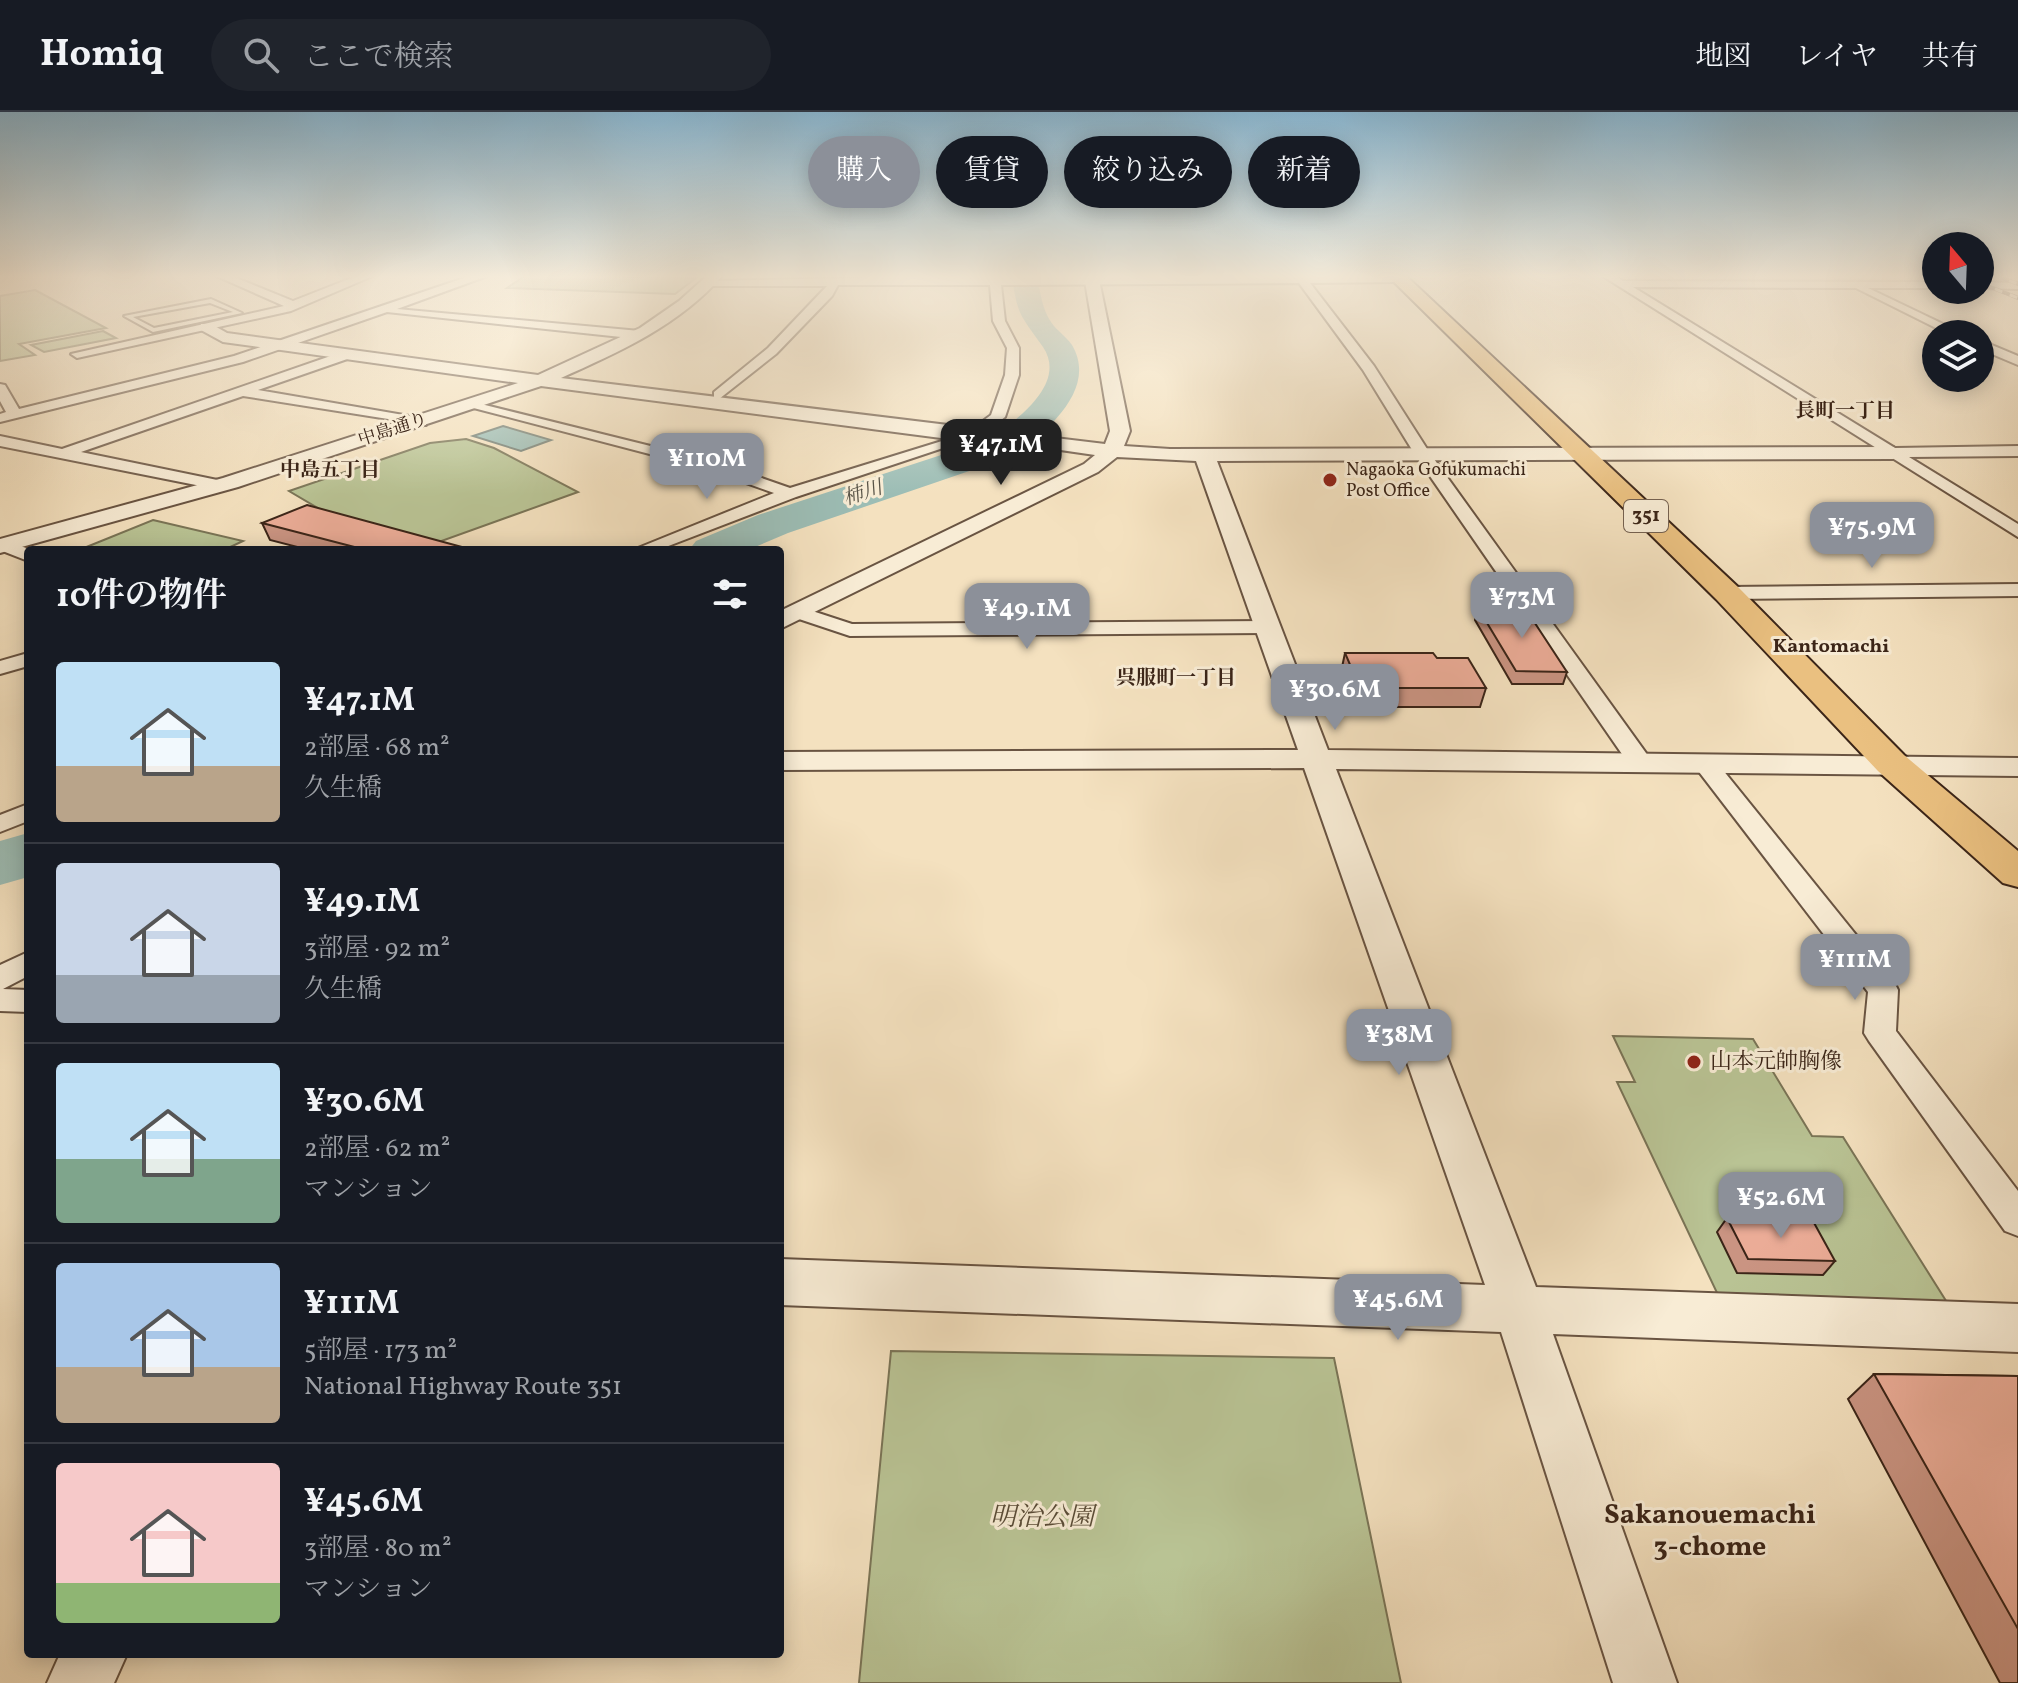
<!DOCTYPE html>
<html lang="ja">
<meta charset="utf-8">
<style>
:root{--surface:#171b24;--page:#20242c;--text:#f1f3f6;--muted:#9ea1a6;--line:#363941;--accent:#8c9099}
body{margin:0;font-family:Vollkorn,"Noto Serif JP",serif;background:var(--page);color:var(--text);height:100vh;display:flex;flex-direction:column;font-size:30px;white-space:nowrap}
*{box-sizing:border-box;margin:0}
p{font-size:26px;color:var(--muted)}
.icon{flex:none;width:44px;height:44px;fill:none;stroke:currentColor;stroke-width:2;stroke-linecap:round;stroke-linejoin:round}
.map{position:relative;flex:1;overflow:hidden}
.details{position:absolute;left:24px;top:434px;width:760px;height:1112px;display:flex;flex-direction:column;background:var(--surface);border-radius:8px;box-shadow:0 4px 20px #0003}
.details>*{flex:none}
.banner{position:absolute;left:808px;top:24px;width:760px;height:72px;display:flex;gap:16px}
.needle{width:52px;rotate:341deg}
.buttons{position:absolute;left:1922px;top:120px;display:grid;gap:16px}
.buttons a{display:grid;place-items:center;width:72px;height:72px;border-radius:50%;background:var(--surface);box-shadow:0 4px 20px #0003;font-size:40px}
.price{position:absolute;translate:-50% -68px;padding:0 18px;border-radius:16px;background:var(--accent);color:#fff;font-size:26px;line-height:52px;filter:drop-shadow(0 2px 4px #0008)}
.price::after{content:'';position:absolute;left:50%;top:48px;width:24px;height:18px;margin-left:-12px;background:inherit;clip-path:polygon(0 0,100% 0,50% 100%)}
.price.on{background:#222;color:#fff}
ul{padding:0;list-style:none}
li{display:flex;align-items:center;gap:24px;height:200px;padding:0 32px}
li+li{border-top:2px solid var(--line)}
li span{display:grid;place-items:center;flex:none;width:224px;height:160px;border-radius:8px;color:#555}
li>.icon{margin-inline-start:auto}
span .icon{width:96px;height:96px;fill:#fffc;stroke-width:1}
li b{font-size:34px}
h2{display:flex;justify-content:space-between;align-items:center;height:96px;padding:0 32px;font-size:34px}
.chip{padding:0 28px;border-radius:36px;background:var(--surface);box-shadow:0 4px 20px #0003;font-size:28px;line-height:72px}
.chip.on{background:var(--accent);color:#fff}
header{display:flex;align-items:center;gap:48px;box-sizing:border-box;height:112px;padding:0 40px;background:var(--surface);border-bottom:2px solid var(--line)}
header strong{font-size:38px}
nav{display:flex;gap:44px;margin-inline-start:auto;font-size:28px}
.search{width:560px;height:72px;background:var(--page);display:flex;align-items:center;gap:20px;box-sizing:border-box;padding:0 28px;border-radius:44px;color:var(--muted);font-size:30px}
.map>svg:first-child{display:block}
</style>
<header>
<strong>Homiq</strong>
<div class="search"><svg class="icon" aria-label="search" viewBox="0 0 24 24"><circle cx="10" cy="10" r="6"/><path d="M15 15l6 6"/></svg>ここで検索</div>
<nav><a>地図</a><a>レイヤ</a><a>共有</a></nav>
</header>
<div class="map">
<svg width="2018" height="1571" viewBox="0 0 2018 1571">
<rect width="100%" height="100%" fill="#f4e1bf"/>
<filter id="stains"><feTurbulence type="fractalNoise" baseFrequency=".0025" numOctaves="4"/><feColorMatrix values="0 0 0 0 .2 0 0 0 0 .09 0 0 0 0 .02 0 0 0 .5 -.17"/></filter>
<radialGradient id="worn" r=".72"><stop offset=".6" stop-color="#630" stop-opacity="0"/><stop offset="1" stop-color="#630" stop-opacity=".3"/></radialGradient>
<path fill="#b9c394" stroke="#7a7456" stroke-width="2" d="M526 163 696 166 675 182 507 176Z
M35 178 106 216 19 232 35 243 0 249V184Z
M103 219 116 226 44 240 31 233Z
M466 327 494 336 578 380 436 431 333 405 289 379 430 331Z
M153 408 243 429 224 438H79Z
M1613 924 1753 927 1812 1024 1843 1025 1948 1192 1719 1185 1617 970H1635Z
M891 1239 1334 1246 1401 1571H859Z"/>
<path fill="#9cbdb5" stroke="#758076" stroke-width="2" d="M503 314 551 328 521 339 473 324Z"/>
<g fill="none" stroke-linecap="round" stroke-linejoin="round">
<path fill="#9cbdb5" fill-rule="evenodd" d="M1012 163H1037C1040 179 1042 197 1051 210 1057 219 1066 224 1072 233 1098 277 1047 318 1016 343L788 421 748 438H689L696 429 758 403 990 327C1015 309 1068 272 1043 235 1021 203 1017 204 1012 163Z
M28 721V765L0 773V729Z"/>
<g stroke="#695442" stroke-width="4">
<path id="service" d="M211 187 242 201 153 220 124 204ZM210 191 233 200 154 216 133 205Z"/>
</g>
<g stroke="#695442" stroke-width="4">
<path id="minor" d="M214 163H229L293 189 359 163H375L291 199 77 246 71 242 284 194Z
M473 163H490L397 197 640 219 646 223 640 227 387 200 243 250 0 310V302L6 300 0 289V272L5 273 19 297 234 244Z
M990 163 1402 165 1398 170 1310 171 1374 254 1429 340 1651 648 1654 653 1651 658H1633L1414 341 1363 258 1299 171 1001 173 1005 209 1019 236V263L1005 305 982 323 796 385 658 438H633L774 381 707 357 462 293 469 289 719 351 790 376 942 329 972 317 991 303 1005 263 1007 236 993 209 990 173H838L832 184 776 242 719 287 714 286V280L768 236 827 174H709L705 169Z
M1601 163H1614L1623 169 1936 170V176H1868L1964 222H1948L1856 176 1633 175 1895 336 2018 334V344L1909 345 2018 412V425Z
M1980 170 2018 171V177L1980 176Z
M1980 228 2018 244V253L1980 237Z
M348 238 354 242 353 245 258 278 421 306 426 307V313L243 284 81 340 227 370 229 373 221 378 0 334V324L62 337Z
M0 427 32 438H28V449L0 438Z
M2018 472V484L1727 487 1717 481 1727 475Z
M797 494 852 512 1266 509 1276 515 1266 521 850 524 790 504 787 500 790 496Z
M28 541V554L0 562V549Z
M1705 645 1714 647 1894 870 1898 878 1896 919 2018 1079V1124L2005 1119 1869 929 1864 921 1868 880 1693 652Z
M28 692V709L0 720V703Z
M28 840V864L3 877 28 878V900L0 899V853Z"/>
</g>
<g stroke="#695442" stroke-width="4">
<path id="tertiary" d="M708 163H723C680 213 619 240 561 266L1105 332 1110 319 1084 163H1098L1130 319 1124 334 1170 337 1893 335 1903 341 1893 347 1217 349 1328 638 2018 646V664L1336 657 1536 1175 2018 1192V1240L1553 1222 1677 1571H1613L1501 1220 780 1193V1147L1485 1173 1304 656 780 658V640L1298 638 1196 349 1117 345 1098 360 780 517V499L1084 352 1095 343 977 326H941L541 274 238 375 0 441V427L223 366 518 271 223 230 201 218V212H211L227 221 538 263 640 216 679 189Z
M60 1542H127L114 1571H47Z"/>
</g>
<g stroke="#3b2518" stroke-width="4">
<path id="trunk" d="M1387 163H1405L1738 475 1904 643 2018 739V775L2003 771 1878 659 1716 487Z"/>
</g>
<use href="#service" fill="#f8ecd5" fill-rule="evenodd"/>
<use href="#minor" fill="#f8ecd5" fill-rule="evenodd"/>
<use href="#tertiary" fill="#f8ecd5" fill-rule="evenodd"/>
<use href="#trunk" fill="#eac080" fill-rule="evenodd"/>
<g stroke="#3b2518" stroke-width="4">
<path id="rail" d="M1994 163 2018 172
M1980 171 2018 186"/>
</g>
<use href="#rail" stroke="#f8ecd5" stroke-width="3" stroke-dasharray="8" stroke-linecap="butt"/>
</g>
<path fill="#ca9482" stroke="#3b2518" stroke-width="2" d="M262 411 473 438H309L270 428Z
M1478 496 1567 560 1563 572H1512L1475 508Z
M1345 541 1437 546 1486 576 1480 595H1356L1341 560Z
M1727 1106 1835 1149 1823 1163 1737 1161 1717 1120Z
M1874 1262 2018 1264V1571H2000L1848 1287Z"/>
<path fill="#ebac97" stroke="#3b2518" stroke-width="2" d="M307 393 473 438H366L262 411Z
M1478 496H1525L1567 560 1516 559Z
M1345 541H1433L1437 546H1468L1486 576H1360Z
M1727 1106 1813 1109 1835 1149 1748 1147Z
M1874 1262 2018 1264V1517Z"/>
<linearGradient id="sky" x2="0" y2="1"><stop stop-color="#89b8d4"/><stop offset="0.43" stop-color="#faf2e2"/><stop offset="1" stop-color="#faf2e2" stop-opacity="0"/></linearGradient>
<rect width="2018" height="383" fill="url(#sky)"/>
<g fill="#8f2418" stroke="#f8ecd5" stroke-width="3">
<circle cx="1330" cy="368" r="8"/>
<circle cx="1694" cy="950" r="8"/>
</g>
<g text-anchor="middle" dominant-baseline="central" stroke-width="6" stroke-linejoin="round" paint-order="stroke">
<g font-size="18" fill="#3b2518" stroke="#f8ecd5">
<text transform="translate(393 318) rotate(-18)">中島通り</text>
</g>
<g font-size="18" fill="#3b2518" stroke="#f8ecd5" text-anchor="start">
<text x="1346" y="358">Nagaoka Gofukumachi<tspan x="1346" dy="21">Post Office</tspan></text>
</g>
<g font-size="20" font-weight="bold" fill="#3b2518" stroke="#f8ecd5">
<text x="1845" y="300">長町一丁目</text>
<text x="330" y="359">中島五丁目</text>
<text x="1831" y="535">Kantomachi</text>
<text x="1176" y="567">呉服町一丁目</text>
</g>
<g font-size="20" font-style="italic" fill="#585347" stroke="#f8ecd5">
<text transform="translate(863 382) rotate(-18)">柿川</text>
</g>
<rect fill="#f8ecd5" stroke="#746151" stroke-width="2" x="1624" y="388" width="44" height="32" rx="6"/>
<g font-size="20" font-weight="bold" fill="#3b2518">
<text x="1646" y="404">351</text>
</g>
<g font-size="22" fill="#3b2518" stroke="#f8ecd5" text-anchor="start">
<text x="1710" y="950">山本元帥胸像</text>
</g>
<g font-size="26" font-style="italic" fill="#5a4c37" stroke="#f8ecd5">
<text x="1042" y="1406">明治公園</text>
</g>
<g font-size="28" font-weight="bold" fill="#3b2518" stroke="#f8ecd5">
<text x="1710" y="1403">Sakanouemachi<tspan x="1710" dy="32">3-chome</tspan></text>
</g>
</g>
<rect width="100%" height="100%" filter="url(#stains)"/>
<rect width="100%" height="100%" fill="url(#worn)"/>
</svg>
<div class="buttons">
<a><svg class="needle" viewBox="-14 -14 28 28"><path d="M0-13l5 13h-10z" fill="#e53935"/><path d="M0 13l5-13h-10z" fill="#9ea1a6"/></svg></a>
<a><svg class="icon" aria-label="layers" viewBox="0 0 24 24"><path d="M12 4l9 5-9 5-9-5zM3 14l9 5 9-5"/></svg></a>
</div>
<b class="price on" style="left:1001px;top:375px">¥47.1M</b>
<b class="price" style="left:707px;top:389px">¥110M</b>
<b class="price" style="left:1872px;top:458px">¥75.9M</b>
<b class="price" style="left:1522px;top:528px">¥73M</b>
<b class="price" style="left:1027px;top:539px">¥49.1M</b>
<b class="price" style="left:1335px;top:620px">¥30.6M</b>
<b class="price" style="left:1855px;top:890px">¥111M</b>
<b class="price" style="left:1399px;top:965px">¥38M</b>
<b class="price" style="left:1781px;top:1128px">¥52.6M</b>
<b class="price" style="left:1398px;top:1230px">¥45.6M</b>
<div class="banner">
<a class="chip on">購入</a>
<a class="chip">賃貸</a>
<a class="chip">絞り込み</a>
<a class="chip">新着</a>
</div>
<section class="details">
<h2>10件の物件<svg class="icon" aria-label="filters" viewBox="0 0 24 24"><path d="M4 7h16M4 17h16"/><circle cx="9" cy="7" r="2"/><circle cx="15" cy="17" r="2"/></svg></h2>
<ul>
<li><span style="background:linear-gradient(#bfe0f5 65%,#b9a48a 0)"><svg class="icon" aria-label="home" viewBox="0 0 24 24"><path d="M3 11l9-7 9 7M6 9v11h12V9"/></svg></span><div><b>¥47.1M</b><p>2部屋 · 68 m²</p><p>久生橋</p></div></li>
<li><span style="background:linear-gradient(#c9d6e8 70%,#9aa5b1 0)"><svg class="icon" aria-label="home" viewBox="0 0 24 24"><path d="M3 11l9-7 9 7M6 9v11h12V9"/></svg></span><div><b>¥49.1M</b><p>3部屋 · 92 m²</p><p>久生橋</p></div></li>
<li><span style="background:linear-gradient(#bfe0f5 60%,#7fa58c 0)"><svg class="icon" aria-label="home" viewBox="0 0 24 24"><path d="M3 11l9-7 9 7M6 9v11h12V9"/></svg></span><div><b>¥30.6M</b><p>2部屋 · 62 m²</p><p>マンション</p></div></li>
<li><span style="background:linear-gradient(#a9c7e8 65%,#b9a48a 0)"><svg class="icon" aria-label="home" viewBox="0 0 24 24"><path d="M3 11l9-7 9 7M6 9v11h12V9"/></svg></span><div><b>¥111M</b><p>5部屋 · 173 m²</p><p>National Highway Route 351</p></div></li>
<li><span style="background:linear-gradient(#f6c9c9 75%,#8fb573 0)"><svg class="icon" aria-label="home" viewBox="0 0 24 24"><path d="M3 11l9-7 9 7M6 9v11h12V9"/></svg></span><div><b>¥45.6M</b><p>3部屋 · 80 m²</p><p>マンション</p></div></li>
</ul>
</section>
</div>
